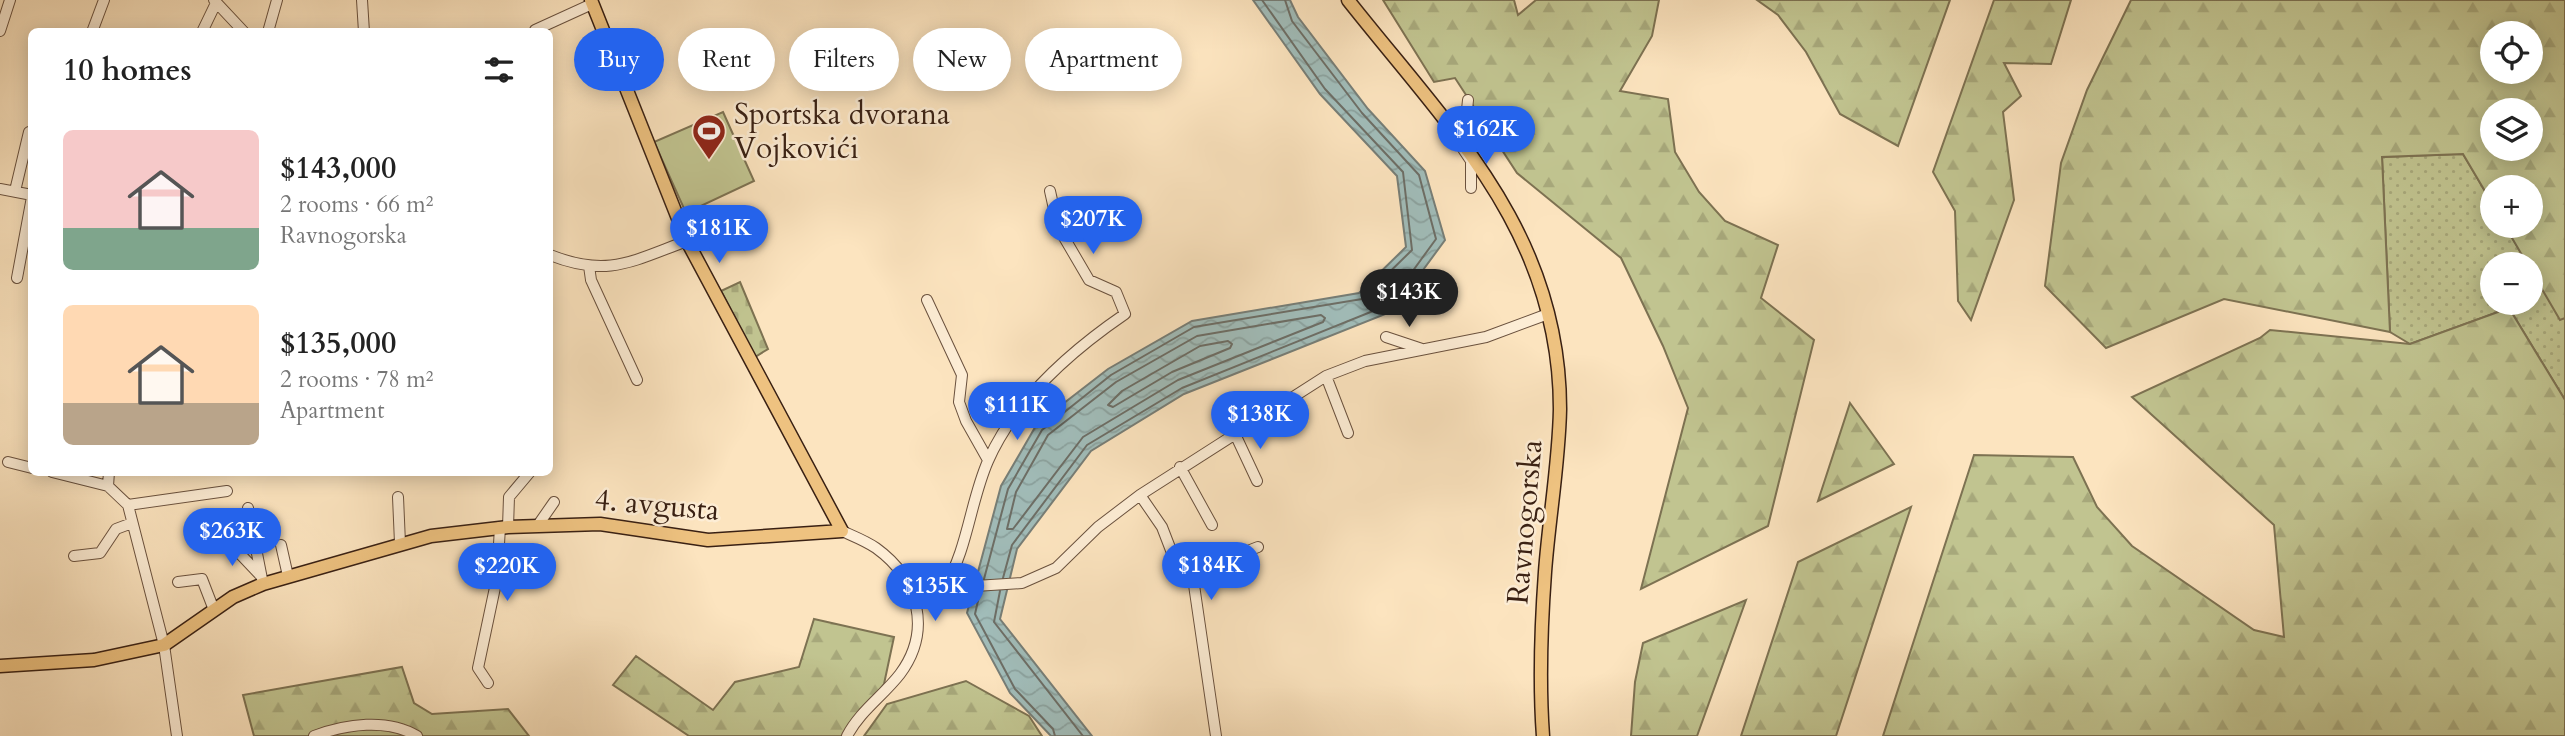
<!DOCTYPE html>
<meta charset="utf-8">
<style>
:root{--surface:#fff;--page:#f6f6f6;--text:#222;--muted:#767676;--accent:#2563eb}
body{margin:0;font-family:Cardo,serif;background:var(--page);color:var(--text);height:100vh;display:flex;flex-direction:column;font-size:26px;white-space:nowrap}
*{box-sizing:border-box;margin:0}
p{font-size:23px;color:var(--muted)}
.icon{flex:none;width:38px;height:38px;fill:none;stroke:currentColor;stroke-width:2;stroke-linecap:round;stroke-linejoin:round}
.map{position:relative;flex:1;overflow:hidden}
.details{position:absolute;left:28px;top:28px;width:525px;height:448px;display:flex;flex-direction:column;background:var(--surface);border-radius:10px;box-shadow:0 4px 18px #0003}
.details>*{flex:none}
.top-card{position:absolute;left:574px;top:28px;width:665px;height:63px;display:flex;gap:14px}
.tools{position:absolute;left:2480px;top:21px;display:grid;gap:14px}
.tools a{display:grid;place-items:center;width:63px;height:63px;border-radius:50%;background:var(--surface);box-shadow:0 4px 18px #0003;font-size:35px}
.price{position:absolute;translate:-50% -60px;padding:0 16px;border-radius:24px;background:var(--accent);color:#fff;font-size:23px;line-height:46px;filter:drop-shadow(0 2px 4px #0008)}
.price::after{content:'';position:absolute;left:50%;top:42px;width:21px;height:16px;margin-left:-10px;background:inherit;clip-path:polygon(0 0,100% 0,50% 100%)}
.price.selected{background:#222;color:#fff}
ul{padding:0;list-style:none}
li{display:flex;align-items:center;gap:21px;height:175px;padding:0 35px}
li span{display:grid;place-items:center;flex:none;width:196px;height:140px;border-radius:10px;color:#555}
li>.icon{margin-inline-start:auto}
span .icon{width:84px;height:84px;fill:#fffc;stroke-width:1}
li b{font-size:30px}
h2{display:flex;justify-content:space-between;align-items:center;height:84px;padding:0 35px;font-size:30px}
.tag{padding:0 24px;border-radius:32px;background:var(--surface);box-shadow:0 4px 18px #0003;font-size:24px;line-height:63px}
.tag.selected{background:var(--accent);color:#fff}
.map>svg:first-child{display:block}
</style>
<div class="map">
<svg width="2565" height="736" viewBox="0 0 2565 736">
<defs>
<pattern id="grass-dots" width="8" height="8" patternUnits="userSpaceOnUse" patternTransform="scale(1.75)"><rect width="8" height="8" fill="#c1c490"/><path d="M2 2h.1M6 6h.1" fill="none" stroke="#a7a87b" stroke-width="1.8" stroke-linecap="round"/></pattern>
<pattern id="forest-firs" width="22" height="20" patternUnits="userSpaceOnUse" patternTransform="scale(1.75)"><rect width="22" height="20" fill="#c1c490"/><path d="M5 1l3.5 6h-7zM16 11l3.5 6h-7z" fill="#a7a87b"/></pattern>
<pattern id="cemetery-stones" width="16" height="16" patternUnits="userSpaceOnUse" patternTransform="scale(1.75)"><rect width="16" height="16" fill="#c1c490"/><path d="M2 7V4a2 2 0 0 1 4 0v3zM10 15v-3a2 2 0 0 1 4 0v3z" fill="#a7a87b"/></pattern>
<pattern id="water-waves" width="16" height="10" patternUnits="userSpaceOnUse" patternTransform="scale(1.75)"><rect width="16" height="10" fill="#a1bdba"/><path d="M0 5q4-4 8 0t8 0" fill="none" stroke="#8ba29f"/></pattern>
</defs>
<rect width="100%" height="100%" fill="#fce4bf"/>
<filter id="stains"><feTurbulence type="fractalNoise" baseFrequency=".00286" numOctaves="4"/><feColorMatrix values="0 0 0 0 .2 0 0 0 0 .09 0 0 0 0 .02 0 0 0 .5 -.17"/></filter>
<radialGradient id="worn" r=".72"><stop offset=".6" stop-color="#630" stop-opacity="0"/><stop offset="1" stop-color="#630" stop-opacity=".3"/></radialGradient>
<path fill="url(#grass-dots)" stroke="#7d7252" stroke-width="2" d="M2463 154 2492 203V226H2505L2528 264H2492V303H2530L2531 269 2560 319 2565 318V400L2509 308 2410 344 2390 332 2382 157Z"/>
<path fill="url(#forest-firs)" stroke="#7d7252" stroke-width="2" fill-rule="evenodd" d="M1383 0H1514L1518 15 1536 0H1659L1652 36 1620 91 1668 99 1675 152 1699 192 1725 221 1778 245 1761 298 1814 340 1768 526 1641 589 1688 408 1663 346 1621 258 1517 173 1455 78 1434 82Z
M1757 0H1950L1898 146 1840 114 1806 52 1778 15Z
M1994 0H2071L2051 64 2004 63 2021 96 2003 112 2014 200 1971 320 1958 301 1955 211 1933 172Z
M2131 0H2565V318L2560 320 2505 226H2530V187H2492V203L2463 154 2382 157 2390 332 2224 299 2106 348 2045 286 2061 163 2087 90ZM2530 33V72H2492V33ZM2530 110V149H2492V110Z
M2509 308 2565 400V736H1883L1974 455 2073 457 2097 507 2132 546 2254 630 2284 637 2274 525 2132 397 2260 338 2270 330 2410 344Z
M1850 403 1894 464 1818 501Z
M1911 507 1836 736H1741L1798 562Z
M1746 600 1697 736H1631L1635 682 1643 643Z
M814 619 894 637 884 684 843 736H689L613 685 636 656 713 710 735 682 799 667Z
M402 667 414 703 432 714 508 709 529 736H254L243 695Z
M966 681 1029 716 1042 736H864L887 704Z"/>
<path fill="url(#cemetery-stones)" stroke="#7d7252" stroke-width="2" d="M740 282 768 349 755 357 721 291Z"/>
<path fill="#c1c490" stroke="#7d7252" stroke-width="2" d="M723 112 754 181 686 213 654 142Z"/>
<path fill="url(#water-waves)" stroke="#777e77" stroke-width="2" d="M1253 0H1290L1298 17 1368 109 1425 171 1445 240 1393 311 1184 394 1091 451 1017 549 1000 619 1092 736H1051L1010 693 967 613 1001 486 1037 424 1108 369 1192 321 1359 293 1406 247 1397 176 1320 94Z"/>
<g fill="none" stroke-linecap="round" stroke-linejoin="round">
<path stroke="#6d6e66" stroke-width="2" d="M1321 315 1325 318 1323 322 1178 380 1083 437 1013 529H1007L1016 492 1048 435 1116 382 1197 336Z
M1228 341 1232 344 1230 348 1172 372 1113 407 1108 405 1122 391 1200 346Z
M1003 578 1012 545 1087 445 1182 388 1388 305 1436 239 1419 175 1362 113 1292 21 1285 0
M984 579 1008 489 1042 430 1111 375 1194 327 1362 299 1412 250 1403 172 1325 89 1262 0
M1000 591 994 622 1083 736
M980 592 975 614 1015 689 1053 729 1055 736"/>
<g stroke="#6a513e" stroke-width="12">
<path id="minor" d="M214 0 244 32
M362 0 364 32
M535 30 592 4
M0 31 10 0
M92 32 104 0
M202 32 216 3
M268 32 277 0
M1468 100 1463 149 1471 161V188
M0 189 32 195
M15 191 29 132
M550 255C608 278 632 261 687 241
M589 266 591 280 637 380
M17 278 32 197
M927 300 962 375 959 402 966 421 988 460
M1386 337 1422 349
M1326 376 1348 433
M1235 434 1257 481
M8 462 32 468
M1180 467 1212 525
M52 472 108 486
M109 472 108 486 128 505 164 645 177 736
M1140 495 1162 527 1179 571 1194 585 1216 736
M398 497 400 543
M128 505 227 491
M248 508 263 584
M538 525 554 502
M508 527 509 497 530 472
M842 531C853 536 866 541 876 548 919 579 932 631 900 674 883 696 860 711 847 736
M225 538 261 576
M281 545 288 576
M74 556 100 553 116 529 132 523
M178 582 202 579 214 610
M1194 585 1212 565 1258 547
M944 588C968 549 970 502 988 461 1015 399 1071 351 1125 314L1116 292 1089 280 1058 227 1050 191
M916 598 944 588 1022 583 1056 568 1098 527 1140 495 1326 376 1365 361 1486 337 1548 314
M488 683 478 668 497 578 500 527
M314 736C346 724 387 718 417 736"/>
</g>
<g stroke="#392013" stroke-width="15">
<path id="major" d="M1348 0C1449 128 1560 232 1560 409 1559 463 1549 518 1545 572 1541 627 1539 682 1543 736
M0 666 94 660 164 645 233 597 263 584 431 536 508 527 600 524 708 540 842 531 687 241 591 0"/>
</g>
<use href="#minor" stroke="#fdedd5" stroke-width="10"/>
<use href="#major" stroke="#eec280" stroke-width="12"/>
</g>
<defs>
<g id="stadium-pin" transform="scale(1.75)"><path d="M0 17L-7.5 6A9.5 9.5 0 1 1 7.5 6Z" fill="#8f2418" stroke="#fdedd5"/><path d="M0-5a6.5 5 0 1 0 0 10a6.5 5 0 1 0 0-10ZM-3.5-1.8h7v3.6h-7Z" fill="#fff"/></g>
</defs>
<g fill-rule="evenodd">
<use href="#stadium-pin" x="709" y="131"/>
</g>
<g text-anchor="middle" dominant-baseline="central" stroke-width="5" stroke-linejoin="round" paint-order="stroke">
<g font-size="30" fill="#392013" stroke="#fdedd5" text-anchor="start">
<text x="734" y="114">Sportska dvorana<tspan x="734" dy="34">Vojkovići</tspan></text>
</g>
<g font-size="30" fill="#392013" stroke="#fdedd5">
<text transform="translate(657 505) rotate(5)">4. avgusta</text>
<text transform="translate(1525 522) rotate(-85)">Ravnogorska</text>
</g>
</g>
<rect width="100%" height="100%" filter="url(#stains)"/>
<rect width="100%" height="100%" fill="url(#worn)"/>
</svg>
<div class="tools">
<a><svg class="icon" aria-label="locate" viewBox="0 0 24 24"><circle cx="12" cy="12" r="6"/><path d="M12 2v4M12 18v4M2 12h4M18 12h4"/></svg></a>
<a><svg class="icon" aria-label="layers" viewBox="0 0 24 24"><path d="M12 4l9 5-9 5-9-5zM3 14l9 5 9-5"/></svg></a>
<a>+</a>
<a>−</a>
</div>
<b class="price" style="left:1486px;top:166px">$162K</b>
<b class="price" style="left:1093px;top:256px">$207K</b>
<b class="price" style="left:719px;top:265px">$181K</b>
<b class="price selected" style="left:1409px;top:329px">$143K</b>
<b class="price" style="left:1017px;top:442px">$111K</b>
<b class="price" style="left:1260px;top:451px">$138K</b>
<b class="price" style="left:232px;top:568px">$263K</b>
<b class="price" style="left:1211px;top:602px">$184K</b>
<b class="price" style="left:507px;top:603px">$220K</b>
<b class="price" style="left:935px;top:623px">$135K</b>
<div class="top-card">
<a class="tag selected">Buy</a>
<a class="tag">Rent</a>
<a class="tag">Filters</a>
<a class="tag">New</a>
<a class="tag">Apartment</a>
</div>
<section class="details">
<h2>10 homes<svg class="icon" aria-label="filters" viewBox="0 0 24 24"><path d="M4 7h16M4 17h16"/><circle cx="9" cy="7" r="2"/><circle cx="15" cy="17" r="2"/></svg></h2>
<ul>
<li><span style="background:linear-gradient(#f6c9c9 70%,#7fa58c 0)"><svg class="icon" aria-label="home" viewBox="0 0 24 24"><path d="M3 11l9-7 9 7M6 9v11h12V9"/></svg></span><div><b>$143,000</b><p>2 rooms · 66 m²</p><p>Ravnogorska</p></div></li>
<li><span style="background:linear-gradient(#ffd9b3 70%,#b9a48a 0)"><svg class="icon" aria-label="home" viewBox="0 0 24 24"><path d="M3 11l9-7 9 7M6 9v11h12V9"/></svg></span><div><b>$135,000</b><p>2 rooms · 78 m²</p><p>Apartment</p></div></li>
</ul>
</section>
</div>
